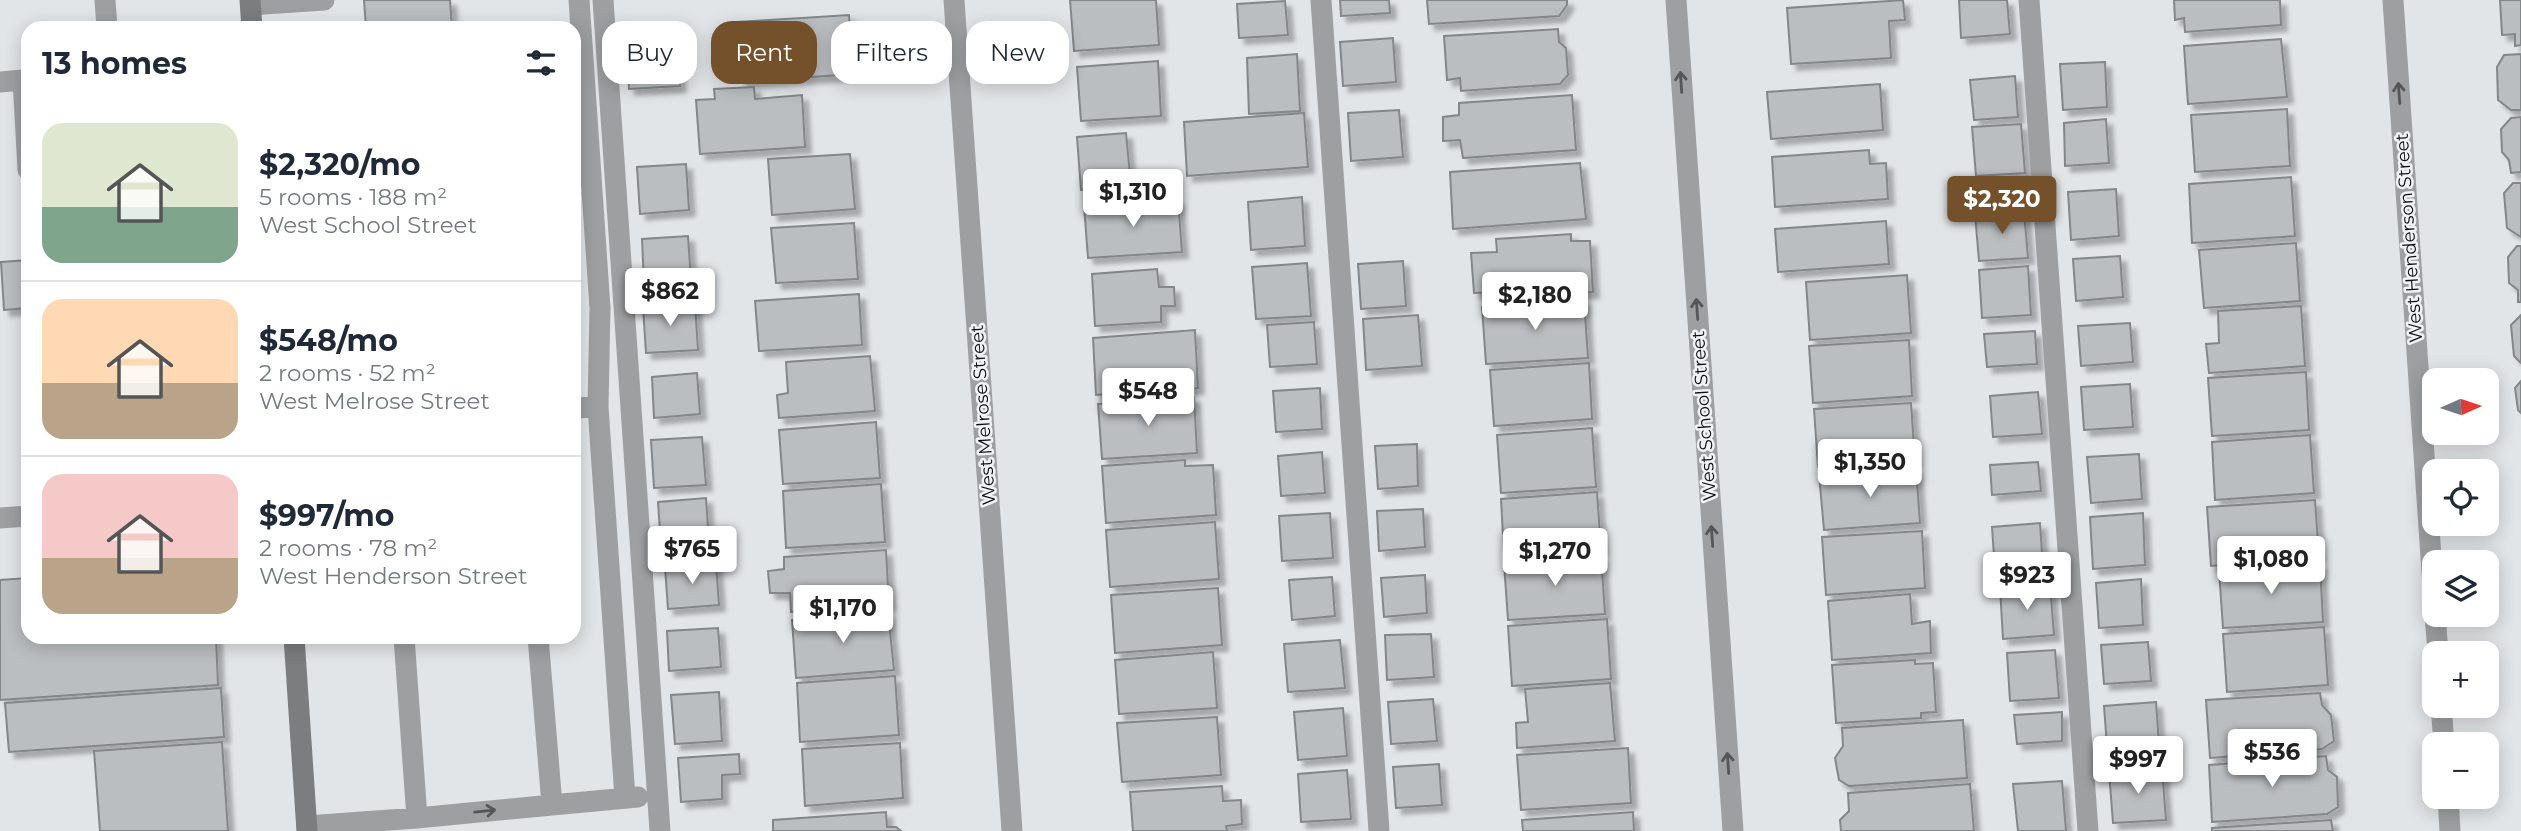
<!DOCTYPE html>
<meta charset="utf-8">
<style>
:root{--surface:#fff;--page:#f2f2f3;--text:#1f2937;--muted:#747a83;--line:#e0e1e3;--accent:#75512b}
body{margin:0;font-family:Montserrat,sans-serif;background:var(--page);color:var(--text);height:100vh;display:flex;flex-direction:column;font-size:26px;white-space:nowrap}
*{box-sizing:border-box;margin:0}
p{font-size:23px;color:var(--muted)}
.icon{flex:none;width:38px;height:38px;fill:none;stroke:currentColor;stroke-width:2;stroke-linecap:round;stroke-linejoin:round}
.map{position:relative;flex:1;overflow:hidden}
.drawer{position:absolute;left:21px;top:21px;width:560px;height:623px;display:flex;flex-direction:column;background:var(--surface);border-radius:21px;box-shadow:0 4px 18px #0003}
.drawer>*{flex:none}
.guide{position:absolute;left:602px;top:21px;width:665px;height:63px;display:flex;gap:14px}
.needle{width:46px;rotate:87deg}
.controls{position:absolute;left:2422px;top:368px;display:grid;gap:14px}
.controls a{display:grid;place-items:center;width:77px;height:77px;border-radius:14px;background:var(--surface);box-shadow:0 4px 18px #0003;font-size:35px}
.price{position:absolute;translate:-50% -60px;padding:0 16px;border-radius:7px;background:#fff;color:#222;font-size:23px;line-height:46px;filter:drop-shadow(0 2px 4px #0008)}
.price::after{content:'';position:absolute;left:50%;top:42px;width:21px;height:16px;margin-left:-10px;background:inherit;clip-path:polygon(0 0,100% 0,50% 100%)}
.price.current{background:var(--accent);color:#fff}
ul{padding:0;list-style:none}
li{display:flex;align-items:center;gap:21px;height:175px;padding:0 21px}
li+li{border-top:2px solid var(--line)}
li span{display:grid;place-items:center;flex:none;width:196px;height:140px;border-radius:21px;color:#555}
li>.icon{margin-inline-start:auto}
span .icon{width:84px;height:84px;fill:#fffc;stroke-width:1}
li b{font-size:30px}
h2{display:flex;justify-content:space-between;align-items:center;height:84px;padding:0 21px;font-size:30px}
.tag{padding:0 24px;border-radius:21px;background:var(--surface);box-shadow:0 4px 18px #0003;font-size:24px;line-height:63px}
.tag.current{background:var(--accent);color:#fff}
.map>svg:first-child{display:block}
</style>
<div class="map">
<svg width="2521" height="831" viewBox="0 0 2521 831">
<defs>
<filter id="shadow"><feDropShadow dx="6" dy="6" stdDeviation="2" flood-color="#0004"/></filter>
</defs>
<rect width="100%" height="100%" fill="#e2e5e8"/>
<path fill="#bbbec1" stroke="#848789" stroke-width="2" filter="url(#shadow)" d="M364 0H450L452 28H366Z
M1070 0H1156L1159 45 1074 51Z
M1340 0H1389L1390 13 1341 16Z
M1427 0H1567V5L1559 16 1429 24Z
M1903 0 1905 20 1889 21 1891 58 1791 64 1787 8Z
M1959 0H2007L2010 34 1961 38Z
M2174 0H2280L2281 25 2185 32 2184 18 2175 20Z
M2500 0H2521V45L2515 46V34L2502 35Z
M1285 1 1288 35 1239 38 1237 4Z
M849 15 853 74 741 82 737 22Z
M1558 29 1559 42 1566 48 1568 75 1560 84 1461 91 1460 78 1447 80 1444 36Z
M1393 38 1396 82 1343 86 1340 42Z
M2281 39 2287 97 2188 104 2184 46Z
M676 40 680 86 629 89 627 43Z
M1297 54 1300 111 1249 114 1247 58Z
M2521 54V110H2511L2498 100 2497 67 2504 55Z
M1158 61 1161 116 1081 121 1077 67Z
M2105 62 2107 107 2063 110 2060 64Z
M2015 76 2018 117 1974 120 1970 80Z
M1880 84 1883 130 1771 139 1767 92Z
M754 87 755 99 802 95 805 147 700 154 696 100 715 99 714 89Z
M1572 95 1576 150 1463 158 1460 140 1443 141V117L1459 115V103Z
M2287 109 2290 166 2195 172 2191 115Z
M1399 110 1403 157 1351 161 1348 113Z
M1304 113 1308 167 1187 176 1184 122Z
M2521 117V172L2511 173 2509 160 2502 152 2501 129 2511 118Z
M2106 119 2109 163 2065 166 2064 123Z
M2021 124 2025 173 1976 176 1972 127Z
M1126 133 1131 186 1081 190 1077 137Z
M1869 150 1870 164 1886 163 1888 199 1775 207 1772 157Z
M850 154 855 209 772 215 768 159Z
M1580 163 1586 219 1453 229 1450 172Z
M686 164 689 210 640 214 637 167Z
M2291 177 2295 236 2192 243 2189 184Z
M2513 183H2521V237L2507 228 2504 193Z
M2116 189 2119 236 2071 240 2068 192Z
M1302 197 1305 246 1251 250 1248 202Z
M1178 199 1182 252 1088 258 1084 206Z
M2024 211 2028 258 1979 261 1975 214Z
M1886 221 1889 264 1778 272 1775 229Z
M854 223 858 279 776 283 771 228Z
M1571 234V241H1590L1593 292 1500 298V292L1474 293 1471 253 1497 252 1496 239Z
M688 236 691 280 644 283 642 239Z
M2296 243 2300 301 2204 308 2199 250Z
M2517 246H2521V302H2518V290L2509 283 2508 257Z
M2120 256 2123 297 2076 301 2073 259Z
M28 260V308L4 310 1 262Z
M1403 261 1406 306 1361 309 1358 264Z
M1307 263 1311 316 1256 319 1252 267Z
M2028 266 2031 315 1982 318 1979 270Z
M1157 269 1159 287H1174L1175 306H1161V322L1095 326 1092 274Z
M1907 275 1911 333 1810 340 1806 282Z
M859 294 862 345 759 351 755 301Z
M1584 299 1588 358 1486 364 1482 307Z
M695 304 698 350 646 353 643 307Z
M2301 306 2305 366 2209 373 2206 344 2219 343 2218 311Z
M1418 315 1422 366 1366 370 1363 319Z
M2521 315V363L2514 356 2511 325Z
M1314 322 1317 364 1270 367 1267 325Z
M2130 323 2133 362 2081 366 2078 326Z
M1195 330 1198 388 1096 395 1093 338Z
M2035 331 2037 364 1987 367 1984 334Z
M1909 340 1912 396 1813 403 1809 346Z
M870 356 875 411 779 418 777 395 788 393 786 362Z
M1589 363 1592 419 1494 426 1490 370Z
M2306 372 2309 430 2212 436 2208 378Z
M697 373 700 414 654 418 652 377Z
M2521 381V413L2518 410 2515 388Z
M2130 384 2133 427 2084 430 2081 387Z
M1320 388 1322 429 1276 432 1273 391Z
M2038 392 2042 434 1993 437 1990 396Z
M1194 397 1197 453 1102 459 1098 404Z
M1911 403 1915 461 1818 467 1814 409Z
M876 422 880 478 783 484 779 430Z
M1592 428 1596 487 1501 493 1497 435Z
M2310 435 2314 493 2215 500 2212 442Z
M702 437 706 485 654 488 651 440Z
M1417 444 1418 486 1378 489 1375 446Z
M1322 452 1325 493 1281 496 1278 456Z
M2139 454 2142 499 2091 503 2087 457Z
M1185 460V466L1213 465 1216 515 1106 523 1102 466Z
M2038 462 2041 491 1992 495 1990 465Z
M1916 468 1920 523 1824 530 1819 474Z
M881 484 885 542 786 548 783 491Z
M1597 492 1601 549 1504 555 1501 499Z
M706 498 709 542 661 546 658 502Z
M2315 500 2319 557 2211 566 2207 507Z
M1423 509 1425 547 1379 551 1377 511Z
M1330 513 1333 558 1282 561 1279 516Z
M2143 513 2145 565 2093 569 2090 517Z
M1215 522 1219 579 1110 587 1106 530Z
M2040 523 2043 568 1995 571 1992 527Z
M1922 531 1925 588 1826 595 1822 537Z
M886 550 889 605 791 612 790 593H770L768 571 784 569V557Z
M1601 556 1605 614 1508 620 1504 563Z
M2320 563 2323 622 2223 628 2219 570Z
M716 564 719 605 668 609 665 567Z
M1425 575 1427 613 1384 617 1381 578Z
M1332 577 1335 616 1292 620 1289 580Z
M28 578V637H216L218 685 0 700V580Z
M2141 579 2143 625 2099 628 2096 583Z
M2050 585 2054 635 2003 639 2000 588Z
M1218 588 1222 645 1115 653 1111 595Z
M1910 594 1912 624 1930 621 1931 653 1832 660 1828 601Z
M888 612 894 670 796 678 792 620Z
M1607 619 1611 679 1512 686 1508 626Z
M2324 627 2328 685 2227 692 2223 634Z
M718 628 721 667 669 671 667 631Z
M1431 634 1434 677 1387 680 1385 635Z
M1340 640 1345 688 1288 692 1284 644Z
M2148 642 2151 681 2104 684 2101 645Z
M2055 650 2059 698 2010 701 2007 653Z
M1213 652 1217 708 1119 714 1115 660Z
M1915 660V664L1933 663 1936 712 1921 713V718L1836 723 1832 665Z
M895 676 899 735 800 742 797 683Z
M1610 683 1615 741 1517 748 1516 723 1528 722 1525 689Z
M221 688 224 737 9 752 5 703Z
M719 692 722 741 675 744 671 695Z
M2320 693 2322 705 2331 715 2334 741 2322 749 2210 758 2206 700Z
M1433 699 1437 741 1391 744 1388 702Z
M2156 702 2160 757 2108 760 2104 706Z
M1343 708 1347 756 1298 760 1294 712Z
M2062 712V741L2017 744 2014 715Z
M1217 717 1221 775 1122 782 1117 723Z
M1963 720 1967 778 1849 786 1839 780 1835 758 1843 746 1842 728Z
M222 742 228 831H100L94 751Z
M900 743 903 798 805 806 802 749Z
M1628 748 1631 803 1521 810 1517 755Z
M739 754 740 774 722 775V799L681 802 678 758Z
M2326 756 2328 770 2337 777 2338 807 2327 814 2212 822 2209 765Z
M1439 764 1442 805 1396 808 1393 767Z
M2162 769 2166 820 2113 823 2109 772Z
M1347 770 1351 819 1301 822 1298 774Z
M2062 781 2066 831H2018L2013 784Z
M1970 784 1974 831H1841L1840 820 1849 811 1848 793Z
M1222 786 1223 801 1241 800 1242 824 1226 826 1227 831H1133L1130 792Z
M886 812 887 827H896L901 831H773V820Z
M1633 812 1634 831H1523L1522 820Z
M2331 820 2333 831H2212V828Z"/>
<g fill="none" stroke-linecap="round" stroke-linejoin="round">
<path stroke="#9e9fa0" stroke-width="21" d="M105 0 107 28
M579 0 600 308 598 407
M603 0 660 831
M1321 0 1379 831
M2029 0 2088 831
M251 5 324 0
M0 82 23 80 28 170
M574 408 598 407 625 798
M404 637 417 818
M552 805 638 797
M307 826 417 818 552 805 538 637"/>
<path stroke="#9e9fa0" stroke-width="21" d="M954 0 1012 831
M1676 0 1733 831
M2393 0 2434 601
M0 518 28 516
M2435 614 2438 653
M2441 705 2444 744
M2448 796 2450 831"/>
<path stroke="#7b7d7f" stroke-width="21" d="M250 0 252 28
M294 637 307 831"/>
</g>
<defs><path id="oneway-shaft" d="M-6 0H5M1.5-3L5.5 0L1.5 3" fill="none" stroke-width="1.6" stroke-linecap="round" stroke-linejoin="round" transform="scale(1.75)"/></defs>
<g stroke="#555657">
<use href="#oneway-shaft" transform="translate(1681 82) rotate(-94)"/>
<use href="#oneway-shaft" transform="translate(2399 93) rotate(-94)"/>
<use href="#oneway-shaft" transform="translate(1697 309) rotate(-94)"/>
<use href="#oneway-shaft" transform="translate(1712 536) rotate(-94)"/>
<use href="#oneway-shaft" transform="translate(1728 763) rotate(-94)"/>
<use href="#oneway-shaft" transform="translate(485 811) rotate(-6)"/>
</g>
<g text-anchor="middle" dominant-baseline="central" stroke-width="5" stroke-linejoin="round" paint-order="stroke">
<g font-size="18" fill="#0c0d0e" stroke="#f0f3f5">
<text transform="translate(2409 238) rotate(-94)">West Henderson Street</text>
<text transform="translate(983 415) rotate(-94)">West Melrose Street</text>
<text transform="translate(1704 416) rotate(-94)">West School Street</text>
</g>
</g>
</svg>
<div class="controls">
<a><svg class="needle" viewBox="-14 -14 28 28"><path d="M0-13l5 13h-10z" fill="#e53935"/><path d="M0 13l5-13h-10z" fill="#747a83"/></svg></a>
<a><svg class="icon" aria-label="locate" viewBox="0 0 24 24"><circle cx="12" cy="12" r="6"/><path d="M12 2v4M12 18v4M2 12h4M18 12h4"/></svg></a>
<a><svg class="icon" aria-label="layers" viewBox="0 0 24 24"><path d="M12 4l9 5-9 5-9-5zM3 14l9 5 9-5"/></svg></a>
<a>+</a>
<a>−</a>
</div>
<b class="price" style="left:1133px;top:229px">$1,310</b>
<b class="price current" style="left:2002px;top:236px">$2,320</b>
<b class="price" style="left:670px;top:328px">$862</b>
<b class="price" style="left:1535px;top:332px">$2,180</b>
<b class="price" style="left:1148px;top:428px">$548</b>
<b class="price" style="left:1870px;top:499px">$1,350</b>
<b class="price" style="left:692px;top:586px">$765</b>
<b class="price" style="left:1555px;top:588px">$1,270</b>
<b class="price" style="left:2271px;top:596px">$1,080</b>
<b class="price" style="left:2027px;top:612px">$923</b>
<b class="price" style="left:843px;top:645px">$1,170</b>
<b class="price" style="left:2272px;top:789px">$536</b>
<b class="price" style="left:2138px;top:796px">$997</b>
<div class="guide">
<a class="tag">Buy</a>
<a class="tag current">Rent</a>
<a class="tag">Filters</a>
<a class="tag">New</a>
</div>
<section class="drawer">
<h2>13 homes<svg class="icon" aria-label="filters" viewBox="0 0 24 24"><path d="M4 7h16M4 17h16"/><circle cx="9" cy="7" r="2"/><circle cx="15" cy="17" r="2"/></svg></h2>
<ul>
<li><span style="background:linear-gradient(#dfe7d0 60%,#7fa58c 0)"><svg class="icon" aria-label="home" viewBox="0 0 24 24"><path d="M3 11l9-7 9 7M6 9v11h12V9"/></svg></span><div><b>$2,320/mo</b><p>5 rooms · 188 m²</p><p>West School Street</p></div></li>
<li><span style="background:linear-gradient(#ffd9b3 60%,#b9a48a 0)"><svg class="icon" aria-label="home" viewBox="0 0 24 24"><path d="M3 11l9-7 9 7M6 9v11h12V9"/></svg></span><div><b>$548/mo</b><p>2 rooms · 52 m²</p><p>West Melrose Street</p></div></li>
<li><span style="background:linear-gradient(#f6c9c9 60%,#b9a48a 0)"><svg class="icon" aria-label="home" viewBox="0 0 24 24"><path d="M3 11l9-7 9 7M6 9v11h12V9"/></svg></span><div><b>$997/mo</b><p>2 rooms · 78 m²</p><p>West Henderson Street</p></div></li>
</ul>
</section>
</div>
